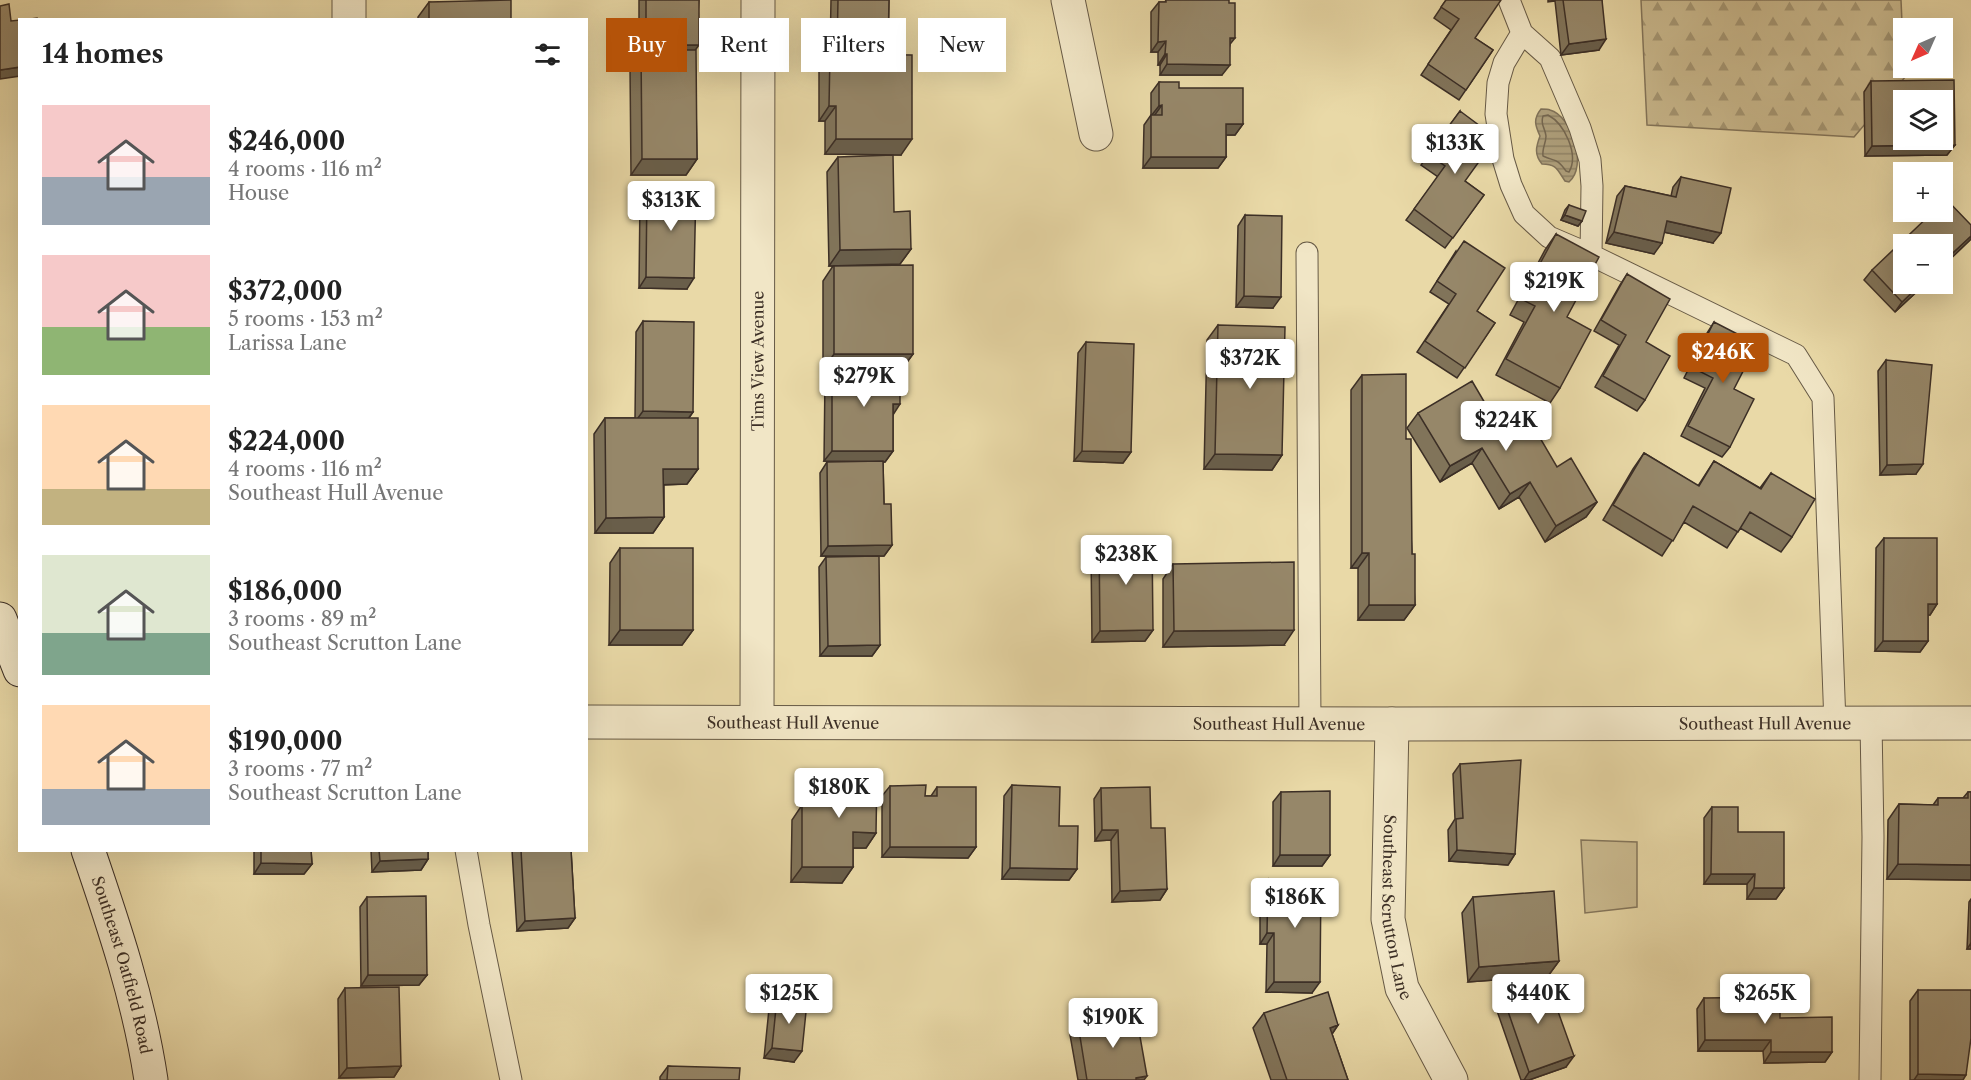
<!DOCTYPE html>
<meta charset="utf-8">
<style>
:root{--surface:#fff;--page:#f2f2f2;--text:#222;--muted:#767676;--accent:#b45309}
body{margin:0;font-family:"Libre Caslon Text",serif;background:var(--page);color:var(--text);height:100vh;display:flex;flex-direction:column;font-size:22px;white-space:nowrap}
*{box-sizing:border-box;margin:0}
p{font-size:20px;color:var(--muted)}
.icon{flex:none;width:33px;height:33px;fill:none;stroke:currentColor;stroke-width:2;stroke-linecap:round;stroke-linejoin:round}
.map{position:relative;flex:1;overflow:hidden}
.panel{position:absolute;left:18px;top:18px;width:570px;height:834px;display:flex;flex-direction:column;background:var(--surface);border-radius:0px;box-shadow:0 6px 24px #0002}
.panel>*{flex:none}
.top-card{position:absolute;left:606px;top:18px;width:570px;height:54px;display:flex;gap:12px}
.needle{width:39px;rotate:225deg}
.controls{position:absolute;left:1893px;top:18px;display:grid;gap:12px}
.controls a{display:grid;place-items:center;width:60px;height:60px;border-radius:0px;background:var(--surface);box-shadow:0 6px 24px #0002;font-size:30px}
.price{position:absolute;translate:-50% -51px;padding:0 14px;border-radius:6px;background:#fff;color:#222;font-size:20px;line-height:39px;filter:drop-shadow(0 2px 3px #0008)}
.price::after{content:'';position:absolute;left:50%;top:36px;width:18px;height:14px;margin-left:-9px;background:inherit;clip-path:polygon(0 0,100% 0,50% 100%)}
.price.selected{background:var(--accent);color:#fff}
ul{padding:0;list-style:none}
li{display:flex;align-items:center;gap:18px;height:150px;padding:0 24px}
li span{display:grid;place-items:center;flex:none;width:168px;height:120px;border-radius:0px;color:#555}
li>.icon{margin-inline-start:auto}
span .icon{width:72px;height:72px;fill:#fffc;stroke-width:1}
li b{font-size:26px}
h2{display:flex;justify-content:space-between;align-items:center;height:72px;padding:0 24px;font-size:26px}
.tag{padding:0 21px;border-radius:0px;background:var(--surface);box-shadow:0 6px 24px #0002;font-size:21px;line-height:54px}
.tag.selected{background:var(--accent);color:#fff}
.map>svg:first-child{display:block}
</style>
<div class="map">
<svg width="1971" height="1080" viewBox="0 0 1971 1080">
<defs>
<pattern id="forest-firs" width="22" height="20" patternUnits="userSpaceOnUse" patternTransform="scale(1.5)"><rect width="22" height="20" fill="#ccbc91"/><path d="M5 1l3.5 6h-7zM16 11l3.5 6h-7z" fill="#a79976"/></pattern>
<pattern id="water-rules" width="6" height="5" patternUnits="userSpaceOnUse" patternTransform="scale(1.5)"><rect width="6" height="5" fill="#ae9f7b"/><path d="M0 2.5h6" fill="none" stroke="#8f8265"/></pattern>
</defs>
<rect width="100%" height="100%" fill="#e9d9a7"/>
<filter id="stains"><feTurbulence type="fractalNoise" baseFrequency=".00333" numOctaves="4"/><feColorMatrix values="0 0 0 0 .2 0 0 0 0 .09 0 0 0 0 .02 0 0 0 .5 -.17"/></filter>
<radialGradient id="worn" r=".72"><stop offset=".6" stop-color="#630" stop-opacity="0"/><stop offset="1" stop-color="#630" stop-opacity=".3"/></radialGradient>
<path fill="url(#forest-firs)" stroke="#84765c" stroke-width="1.5" d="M1641 0H1901L1904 68H1906V76L1854 137 1647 125Z"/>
<path fill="#ccbc91" stroke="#84765c" stroke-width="1.5" d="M1581 840 1637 842V907L1585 913Z"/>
<path fill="url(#water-rules)" stroke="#807259" stroke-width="1.5" d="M1541 109C1543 109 1548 109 1550 110 1572 116 1588 166 1569 182L1565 181C1557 169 1556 164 1542 164 1534 154 1536 147 1540 136 1535 125 1533 119 1541 109Z"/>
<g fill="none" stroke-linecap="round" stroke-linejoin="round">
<path stroke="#756750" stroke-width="1.5" d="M1548 115C1565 124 1579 155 1569 172L1566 171C1556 157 1555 162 1543 156 1542 148 1546 143 1546 136 1545 127 1540 125 1543 116Z"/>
<g stroke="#675a46" stroke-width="23">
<path id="service" d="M1509 0 1522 33 1550 58 1580 128 1590 160 1592 186 1591 255
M1522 33 1504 63 1498 83 1496 114 1503 159 1511 185 1524 214 1549 237 1591 255 1796 355 1823 398 1835 724
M1307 253 1310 724
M466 850 479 925 511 1080
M1870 1080 1873 837 1871 723"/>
</g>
<g stroke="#675a46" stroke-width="35">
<g id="minor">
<path d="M1068 0 1096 134"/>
<path d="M349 20V0"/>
<path id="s1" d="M757 721 758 0"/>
<path id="s2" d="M586 722 1392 724 1971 723"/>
<path id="s3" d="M1392 724 1388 919 1402 988 1451 1080"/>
</g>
</g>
<g stroke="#3c2f26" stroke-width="35">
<g id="secondary">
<path d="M0 619 20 670"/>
<path id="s4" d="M88 850C114 926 139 1000 151 1080"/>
</g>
</g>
<use href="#service" stroke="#f1e6c6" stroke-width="21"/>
<use href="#minor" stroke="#f1e6c6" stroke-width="33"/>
<use href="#secondary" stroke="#f1e6c6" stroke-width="33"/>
</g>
<path fill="#81745a" stroke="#3c2f26" stroke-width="1.5" d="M639 0H699L695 50 697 159 686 175H631L630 66 639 54Z
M831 0H889L888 50 885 54 901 155 825 154V121H819V69L830 54Z
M1166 0 1230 45 1222 75H1160V65H1158V52H1151V12L1159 2H1165Z
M1446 0 1475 38 1493 50 1459 100 1421 75 1451 30 1434 18Z
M1548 0H1602L1599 50 1561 55 1555 1 1548 2Z
M429 2 511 20H418V17Z
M1871 81 1955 145 1947 155 1865 156 1864 92Z
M1159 82 1179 88 1243 124 1235 135H1226V157L1218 168H1143L1144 125 1151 115V93Z
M1460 111 1465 181 1484 195 1445 248 1406 220 1438 177 1421 165Z
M838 157 894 212 911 249 900 264 836 266 913 354 902 369H887L893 414V451L885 462H883L884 504 892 545 884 556H821L820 473 827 462H871L824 461 825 377 830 370H823V281L833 266H829L827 172Z
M1681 177 1713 243 1664 232 1654 254 1606 243 1617 196 1625 186 1671 196 1673 187Z
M647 187 687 289 639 288 640 197Z
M1569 205 1582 221 1578 226 1561 220 1565 210Z
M1245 215 1273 308 1236 307 1238 226Z
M1971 225V239L1969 241 1942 267V244L1925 284 1895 312 1864 280 1872 270Z
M1556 234 1567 317 1560 388 1550 403 1496 375 1524 322 1510 315 1545 250Z
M1456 251 1477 311 1495 323 1457 378 1417 352 1449 304 1430 292Z
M1627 274 1645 400 1637 411 1595 387 1619 345 1594 331 1620 285Z
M643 321 693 412 689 418 698 469 687 484 664 485V517L653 533H595L594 434 605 418H635L636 332Z
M1714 322 1734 389 1730 447 1722 457 1681 436 1705 388 1684 378 1707 333Z
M1218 325 1282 455 1272 470 1204 469 1207 340Z
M1086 342 1131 452 1123 463 1074 461 1078 353Z
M1886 360 1916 474 1880 475 1878 371Z
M1362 375 1406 439 1412 554 1415 605 1404 620H1358V568H1351V390Z
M1418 413 1503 434 1557 467 1597 502 1586 517 1545 542 1519 497 1499 509 1472 463 1440 482 1407 428Z
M1644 453 1698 486 1714 461 1760 488 1771 473 1792 537 1781 552 1740 528 1727 548 1684 522 1662 556 1603 520 1633 469Z
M1884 538 1937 604 1930 615H1928V641L1920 652 1875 651 1876 548Z
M1099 541 1153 630 1145 641 1092 642 1091 552Z
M620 548 693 630 682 645H609L610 563Z
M826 557 880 645 872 656H820L819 567Z
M1173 564 1284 645 1163 647V579Z
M1460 764 1515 854 1508 865 1449 861 1448 830 1455 819 1453 774Z
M824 772 876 833 866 848H853V867L842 883 791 882 792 820 802 805H813V787Z
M1012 785 1059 826 1077 869 1069 880 1002 879 1004 796Z
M890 786 925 796H931L937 787 976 847 968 858 882 857V796Z
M1101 788 1151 828 1167 889 1160 900 1112 902 1111 840 1095 841 1094 799Z
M1281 792 1330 855 1322 866H1273V802Z
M1968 792H1971V880L1887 879 1888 820 1899 804 1933 805 1938 798H1963Z
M1712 807 1738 832 1784 888 1776 899H1747V884H1704V818Z
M254 850H311L312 864 304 874H254Z
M371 850H428V859L421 870 372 872Z
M512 850H571L575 918 568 928 517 931Z
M1268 879 1312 993 1266 992 1267 944H1260V890Z
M367 897 427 975 419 985 361 986 360 907Z
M1473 897 1559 961 1548 976 1468 982 1462 913Z
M1971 899V949H1967L1969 902Z
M345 988 401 1066 394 1077 339 1078 338 999Z
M1918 990 1963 1080H1910V1001Z
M1502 994 1566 1067 1529 1080H1521L1495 1005Z
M777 998 794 1062 764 1058 769 1009Z
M1704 998 1832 1052 1825 1062 1764 1063 1763 1051H1698L1697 1009Z
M1264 1013 1338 1025 1332 1034 1348 1080H1271L1253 1028Z
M1078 1024 1144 1080H1078L1070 1035Z
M668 1066 739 1080H660V1077Z"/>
<path fill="#695e4a" stroke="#3c2f26" stroke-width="1.5" d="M1230 38H1235L1227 48Z
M1606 39 1599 50 1561 55 1569 44Z
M1166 41 1158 52H1151L1158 42Z
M646 45H699L691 56 641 52Z
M837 49 888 50 881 60H830Z
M1165 54H1167L1160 65H1158Z
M1167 64 1230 65 1222 75H1160Z
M20 67V76L0 79V70Z
M1162 105 1154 116H1151L1159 106Z
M829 106H836L825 121H819Z
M1226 124H1243L1235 135H1218Z
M836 139H912L901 155 825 154Z
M1955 145 1947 155 1865 156 1872 146Z
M1151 157H1226L1218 168H1143Z
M642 159H697L686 175H631Z
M1565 215 1582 221 1578 226 1561 220Z
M1667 221 1721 233 1713 243 1659 231Z
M1614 232 1662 243 1654 254 1606 243Z
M1971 236V239L1969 241 1942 267V263Z
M911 249 900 264 829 266 840 250Z
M646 277 694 278 687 289 639 288Z
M1921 284H1925L1895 312 1902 302Z
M1244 296 1281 297 1273 308 1236 307Z
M834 354H913L902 369 832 370V366L830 370H823Z
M893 404H900L893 415Z
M643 411 693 412 685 423 635 422Z
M1482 448 1472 463 1440 482 1450 466Z
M832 451H893L885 462 824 461Z
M1082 451 1131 452 1123 463 1074 461Z
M1215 454 1282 455 1272 470 1204 469Z
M1923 464 1916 474 1880 475 1887 465Z
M663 469H698L687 484 653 485Z
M1530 482 1519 497 1499 509 1510 494Z
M1597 502 1586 517 1545 542 1556 526Z
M664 517 653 533H595L606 518Z
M892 545 884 556H821L828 546Z
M1362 553H1369L1358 568H1351Z
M1928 604H1937L1930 615H1921Z
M1369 605H1415L1404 620H1358Z
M620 630H693L682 645H609Z
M1153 630 1145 641 1092 642 1100 631Z
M1294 630 1284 645 1163 647 1174 631Z
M1883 641H1928L1920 652 1875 651Z
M880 645 872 656H820L828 646Z
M1102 830H1118L1111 840 1095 841Z
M853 832 876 833 866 848H842Z
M890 847H976L968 858 882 857Z
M1457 850 1515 854 1508 865 1449 861Z
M1280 855H1330L1322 866H1273Z
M428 859 421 870 372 872 380 861Z
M261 863 312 864 304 874H254Z
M1898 864 1971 865V880L1887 879Z
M802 867H853L842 883 791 882Z
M1010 868 1077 869 1069 880 1002 879Z
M1711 874H1755L1747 884H1704Z
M1754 888H1784L1776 899H1747Z
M1167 889 1160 900 1112 902 1120 891Z
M575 918 568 928 517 931 525 921Z
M1267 933H1274L1267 944H1260Z
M1971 943V949H1967Z
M1559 961 1548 976 1468 982 1479 967Z
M368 975H427L419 985 361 986Z
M1274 982H1320L1312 993 1266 992Z
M1338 1025 1328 1040 1330 1028Z
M1705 1040H1771L1763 1051H1698Z
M772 1048 802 1051 794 1062 764 1058Z
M1771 1052H1832L1825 1062 1764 1063Z
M1574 1056 1566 1067 1529 1080H1524L1529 1072Z
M401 1066 394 1077 339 1078 347 1068Z
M1918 1074 1966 1075 1963 1080H1914Z
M1147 1076 1144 1080H1134L1136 1078Z"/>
<path fill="#968769" stroke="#3c2f26" stroke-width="1.5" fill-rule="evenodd" d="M511 0V20H429V2Z
M646 0H699V45H646Z
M838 0H889L888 50 837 49Z
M1166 0H1229V3H1235V38H1230V65L1167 64V54H1165L1166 41 1158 42 1159 2H1166Z
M1446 0H1501L1475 38 1493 50 1466 90 1428 64 1459 19 1441 7Z
M1563 0H1602L1606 39 1569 44Z
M9 4 11 21 20 20V67L0 70V6Z
M37 18V20H23Z
M641 50H696L697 159H642Z
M830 54 912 55V139H836V106H829Z
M1954 80 1955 145 1872 146 1871 81ZM1904 100H1942V140H1904Z
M1159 82H1179V88H1243V124H1226V157H1151V115H1162V105L1159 106Z
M1460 111 1496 138 1465 181 1484 195 1453 238 1414 209 1445 166 1428 154Z
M893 155 894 212 910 211 911 249 840 250 838 157Z
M1681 177 1731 188 1721 233 1667 221 1662 243 1614 232 1625 186 1676 197Z
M647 187H696L694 278 646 277Z
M1946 199 1971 225V236L1942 263V244H1904V284H1921L1902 302 1872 270 1933 212H1942V202Z
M1569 205 1586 211 1582 221 1565 215Z
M1245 215 1282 216 1281 297 1244 296Z
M1556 234 1599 257 1567 317 1591 330 1560 388 1506 359 1535 306 1521 299Z
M1464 241 1505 268 1477 311 1495 323 1465 368 1425 341 1456 294 1437 281Z
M913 265V354H834V266Z
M1627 274 1670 299 1646 342 1670 356 1645 400 1603 376 1626 335 1601 320Z
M643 321 694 322 693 412 643 411Z
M1714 322 1757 344 1734 389 1754 399 1730 447 1688 426 1713 378 1691 367Z
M1218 325 1285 327 1282 455 1215 454Z
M1086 342 1134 344 1131 452 1082 451Z
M1886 360 1932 365 1923 464 1887 465Z
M832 366H887V371L900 372V404H893V451H832Z
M1406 374V439H1411L1412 554H1415V605H1369V553H1362V375Z
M1472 381 1503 434 1529 419 1557 467 1571 458 1597 502 1556 526 1530 482 1510 494 1482 448 1450 466 1418 413Z
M605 418H698V469H663L664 517 606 518Z
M1644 453 1699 486 1714 461 1761 489 1771 473 1815 499 1792 537 1750 512 1738 532 1693 506 1673 541 1613 505Z
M883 461 884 504H891L892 545 828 546 827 462Z
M1884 538H1937V604H1928V641H1883Z
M1152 540 1153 630 1100 631 1099 541Z
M620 548H693V630H620Z
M879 556 880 645 828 646 826 557Z
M1294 562V630L1174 631 1173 564Z
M1521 760 1515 854 1457 850 1456 819 1463 818 1460 764Z
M824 772H877L876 833 853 832V867H802V805H824Z
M926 785 925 796H937V787H976V847H890V786Z
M1012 785 1060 787 1059 826H1078L1077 869 1010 868Z
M1150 787 1151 828H1165L1167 889 1120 891 1118 830H1102L1101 788Z
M1330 791V855H1280L1281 792Z
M1968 792H1971V865L1898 864 1899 804 1938 805V798H1968Z
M1712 807H1738V832H1784V888H1754L1755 874H1711Z
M261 850H311L312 864 261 863Z
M379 850H428V859L380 861Z
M521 850H571L575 918 525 921Z
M1268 879 1321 880 1320 982H1274V933H1267Z
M1554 891 1559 961 1479 967 1473 897Z
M426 896 427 975H368L367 897Z
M1546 978 1574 1056 1529 1072 1502 994Z
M399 987 401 1066 347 1068 345 988Z
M1918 990H1971V1038L1966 1075 1918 1074Z
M1328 992 1338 1025 1330 1028 1348 1080H1287L1264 1013Z
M1780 997V1018L1832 1017V1052H1771V1040H1705L1704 998Z
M777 998 807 1002 802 1051 772 1048Z
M1136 1014 1147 1076 1136 1078V1080H1087L1078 1024Z
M668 1066 740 1068 739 1080H667Z"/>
<g text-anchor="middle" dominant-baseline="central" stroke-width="5" stroke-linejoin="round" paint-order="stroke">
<g font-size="16" fill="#3c2f26" stroke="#f1e6c6">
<text stroke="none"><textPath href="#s1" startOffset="360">Tims View Avenue</textPath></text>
<text stroke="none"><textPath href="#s2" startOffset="207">Southeast Hull Avenue</textPath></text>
<text stroke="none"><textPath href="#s2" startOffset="693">Southeast Hull Avenue</textPath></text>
<text stroke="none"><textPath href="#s2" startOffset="1179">Southeast Hull Avenue</textPath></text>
<text stroke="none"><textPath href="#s3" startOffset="184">Southeast Scrutton Lane</textPath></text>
<text stroke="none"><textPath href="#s4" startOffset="120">Southeast Oatfield Road</textPath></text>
</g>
</g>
<rect width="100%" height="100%" filter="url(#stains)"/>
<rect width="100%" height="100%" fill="url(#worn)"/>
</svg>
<div class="controls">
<a><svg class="needle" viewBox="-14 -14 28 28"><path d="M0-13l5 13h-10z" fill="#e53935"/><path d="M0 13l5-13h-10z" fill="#767676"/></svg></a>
<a><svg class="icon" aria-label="layers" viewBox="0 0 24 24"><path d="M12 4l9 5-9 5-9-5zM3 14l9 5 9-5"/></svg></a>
<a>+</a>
<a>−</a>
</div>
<b class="price" style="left:1455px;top:175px">$133K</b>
<b class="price" style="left:671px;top:232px">$313K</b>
<b class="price" style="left:1554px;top:313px">$219K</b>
<b class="price selected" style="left:1723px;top:384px">$246K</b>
<b class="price" style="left:1250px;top:390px">$372K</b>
<b class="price" style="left:864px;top:408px">$279K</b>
<b class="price" style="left:1506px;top:452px">$224K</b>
<b class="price" style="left:1126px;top:586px">$238K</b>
<b class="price" style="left:839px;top:819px">$180K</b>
<b class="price" style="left:1295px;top:929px">$186K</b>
<b class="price" style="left:789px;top:1025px">$125K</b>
<b class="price" style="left:1538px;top:1025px">$440K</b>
<b class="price" style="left:1765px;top:1025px">$265K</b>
<b class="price" style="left:1113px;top:1049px">$190K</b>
<div class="top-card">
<a class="tag selected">Buy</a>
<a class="tag">Rent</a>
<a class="tag">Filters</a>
<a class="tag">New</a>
</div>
<section class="panel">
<h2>14 homes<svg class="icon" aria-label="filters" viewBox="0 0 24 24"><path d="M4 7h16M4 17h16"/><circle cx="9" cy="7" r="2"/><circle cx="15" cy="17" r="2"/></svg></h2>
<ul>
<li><span style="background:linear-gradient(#f6c9c9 60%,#9aa5b1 0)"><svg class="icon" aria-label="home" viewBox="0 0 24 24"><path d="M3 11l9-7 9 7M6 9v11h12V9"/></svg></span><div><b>$246,000</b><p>4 rooms · 116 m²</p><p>House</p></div></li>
<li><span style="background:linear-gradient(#f6c9c9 60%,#8fb573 0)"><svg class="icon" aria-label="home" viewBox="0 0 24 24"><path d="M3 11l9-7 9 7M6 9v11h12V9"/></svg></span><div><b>$372,000</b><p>5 rooms · 153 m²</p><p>Larissa Lane</p></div></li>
<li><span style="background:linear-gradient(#ffd9b3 70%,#c2b280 0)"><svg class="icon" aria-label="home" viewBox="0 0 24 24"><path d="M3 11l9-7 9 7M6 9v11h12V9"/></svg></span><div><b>$224,000</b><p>4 rooms · 116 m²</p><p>Southeast Hull Avenue</p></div></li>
<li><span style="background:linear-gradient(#dfe7d0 65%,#7fa58c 0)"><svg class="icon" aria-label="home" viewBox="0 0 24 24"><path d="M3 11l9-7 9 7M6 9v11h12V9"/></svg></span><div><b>$186,000</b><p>3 rooms · 89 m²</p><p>Southeast Scrutton Lane</p></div></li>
<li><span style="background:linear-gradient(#ffd9b3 70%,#9aa5b1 0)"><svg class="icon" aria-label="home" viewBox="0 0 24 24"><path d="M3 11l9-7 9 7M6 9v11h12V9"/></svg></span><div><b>$190,000</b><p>3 rooms · 77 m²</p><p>Southeast Scrutton Lane</p></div></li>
</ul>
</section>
</div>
